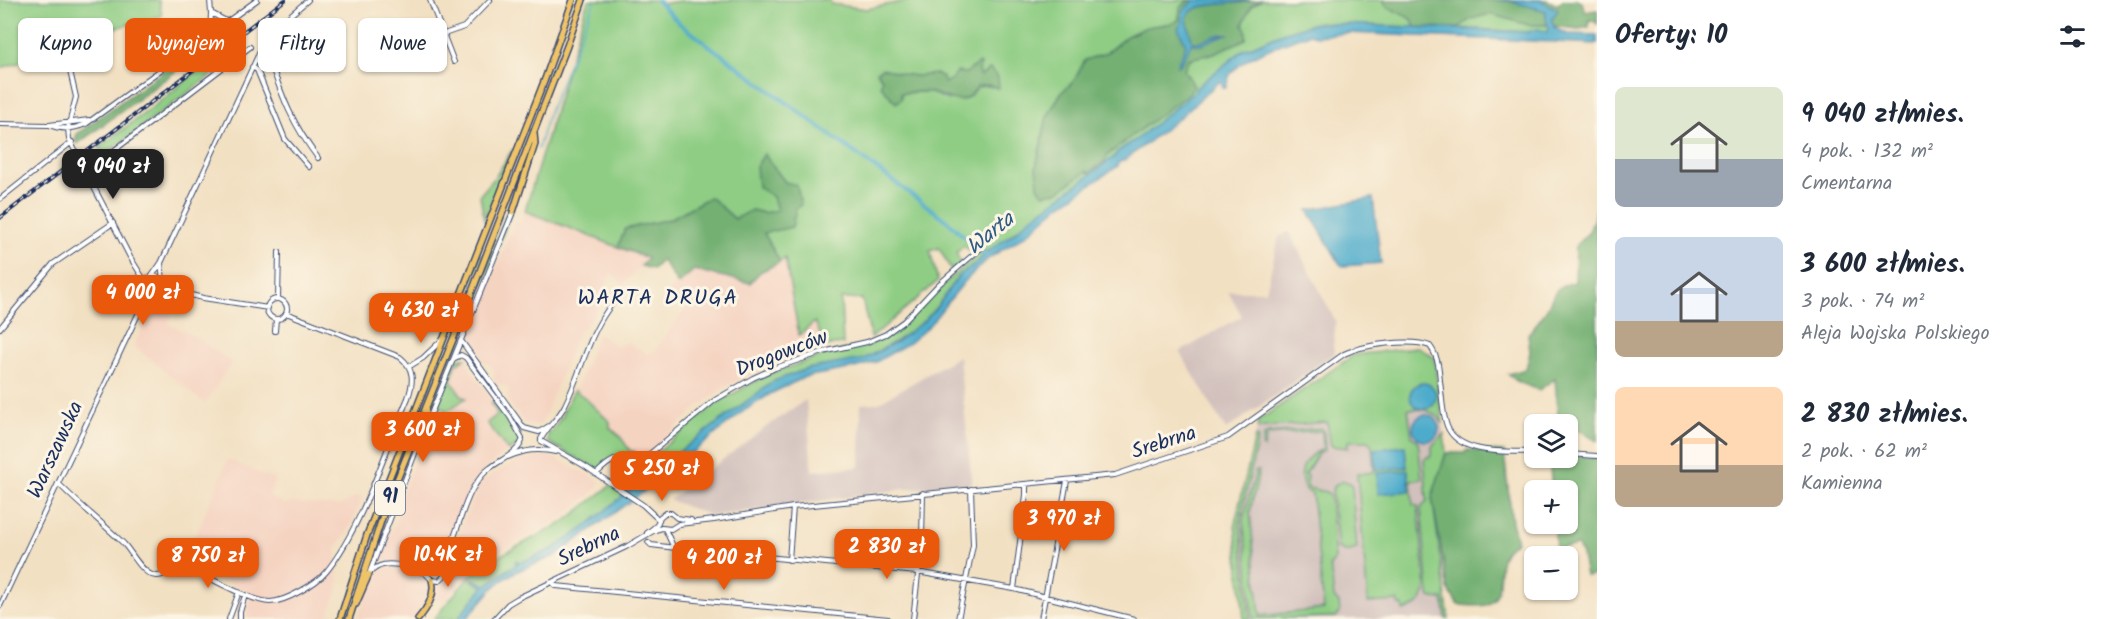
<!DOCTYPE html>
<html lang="pl">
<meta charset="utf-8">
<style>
:root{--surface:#fff;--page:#f2f2f3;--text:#1f2937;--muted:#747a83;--accent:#ea580c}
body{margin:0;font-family:Kalam,sans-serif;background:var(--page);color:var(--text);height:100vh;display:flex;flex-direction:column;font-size:22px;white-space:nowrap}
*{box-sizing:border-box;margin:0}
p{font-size:20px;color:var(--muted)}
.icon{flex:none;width:33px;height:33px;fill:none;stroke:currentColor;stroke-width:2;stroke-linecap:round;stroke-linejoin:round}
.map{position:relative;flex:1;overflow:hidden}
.drawer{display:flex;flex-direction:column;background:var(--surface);width:510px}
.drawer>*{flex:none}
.banner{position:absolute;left:18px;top:18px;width:570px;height:54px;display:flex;gap:12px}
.fabs{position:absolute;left:1524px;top:414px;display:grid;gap:12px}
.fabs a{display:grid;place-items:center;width:54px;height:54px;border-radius:9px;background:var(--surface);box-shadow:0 2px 4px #0004;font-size:30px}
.price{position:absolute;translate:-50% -51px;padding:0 14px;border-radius:12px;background:var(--accent);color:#fff;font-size:20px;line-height:39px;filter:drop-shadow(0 2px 3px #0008)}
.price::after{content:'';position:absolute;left:50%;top:36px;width:18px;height:14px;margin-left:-9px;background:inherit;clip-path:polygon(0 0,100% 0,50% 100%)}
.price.active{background:#222;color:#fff}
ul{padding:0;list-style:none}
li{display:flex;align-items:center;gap:18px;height:150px;padding:0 18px}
li span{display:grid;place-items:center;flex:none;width:168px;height:120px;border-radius:9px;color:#555}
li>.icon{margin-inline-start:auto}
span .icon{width:72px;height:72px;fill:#fffc;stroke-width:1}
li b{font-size:26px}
h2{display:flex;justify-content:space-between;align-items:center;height:72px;padding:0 18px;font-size:26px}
.tag{padding:0 21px;border-radius:9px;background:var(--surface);box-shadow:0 2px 4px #0004;font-size:21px;line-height:54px}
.tag.active{background:var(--accent);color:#fff}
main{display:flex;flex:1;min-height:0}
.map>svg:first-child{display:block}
</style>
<main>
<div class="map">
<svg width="1597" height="619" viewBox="0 0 1597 619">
<rect width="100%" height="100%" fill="#fcf5e5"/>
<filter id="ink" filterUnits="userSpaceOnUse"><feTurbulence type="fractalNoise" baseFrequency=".0167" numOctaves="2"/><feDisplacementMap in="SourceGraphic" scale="12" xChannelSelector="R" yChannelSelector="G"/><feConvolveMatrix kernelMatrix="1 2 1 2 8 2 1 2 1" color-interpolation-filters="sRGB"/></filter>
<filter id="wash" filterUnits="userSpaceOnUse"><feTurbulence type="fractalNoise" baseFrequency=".008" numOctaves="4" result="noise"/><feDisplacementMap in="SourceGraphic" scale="24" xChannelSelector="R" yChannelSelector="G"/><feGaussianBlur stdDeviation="1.35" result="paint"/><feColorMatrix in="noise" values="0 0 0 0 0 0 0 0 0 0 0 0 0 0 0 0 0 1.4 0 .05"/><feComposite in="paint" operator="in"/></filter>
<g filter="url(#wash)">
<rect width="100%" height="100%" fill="#f2e0c2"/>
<path fill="#f5d3c1" d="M525 211 647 259 623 285 611 273 594 316 577 334 542 423 539 425 525 424 518 415 520 411 516 412 507 401 508 388 494 381 493 378 495 372 493 371 494 367 480 360 482 354 480 352 481 349 475 346 476 344 465 342 477 312 481 313 485 302 484 299 515 220 521 222Z
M785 258 799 334 815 321 825 346 764 368 725 387 698 407 641 459 634 451 631 452 619 435 610 428 575 392 598 333 616 346 628 342 647 354 654 351 687 307 662 298 694 269 750 283 760 272 775 265Z
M155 303 172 315 168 323 170 325 193 335 232 362 205 404 134 346Z
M465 358 473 374 494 402 491 404 499 414 488 423 508 451 487 467 470 488 450 540 438 564 425 568 384 561 380 552 384 541 398 520 396 514 401 496 437 405 443 408 463 398 454 386 451 378 456 365Z
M548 455 600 481 596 490 565 516 482 561 445 600H434L438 586 446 577 445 570 466 515 481 483 499 470 520 460Z
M228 459 275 480 269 496 284 504 297 503 339 506 357 496 362 498 348 531 336 548 339 586 327 619H248L246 609 252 594 185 562Z
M384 566 417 572 427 576 431 582 429 598 423 610 414 619H358L373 572Z"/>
<path fill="#d1c0bc" d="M1289 232 1336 322 1333 346 1335 353 1226 430 1180 352 1242 316 1228 291H1266L1279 237Z
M1418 347 1434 357 1446 453 1432 497 1449 619H1244L1235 523 1259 420 1354 355Z
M959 356 972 484 904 489 712 516 669 500 766 427 806 400 812 471 860 467 861 404 878 403Z"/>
<path fill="#8fcd84" stroke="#557e71" stroke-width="1.5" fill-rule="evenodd" d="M0 0H159L162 16 60 42 62 51 0 68Z
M588 0H659L662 4C680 0 701 0 719 2L724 0H830L831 4 867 9 910 0H1189L1180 8 1179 19 1174 23 1147 27 1127 36 1106 53 1085 60 1074 81 1061 93 1047 117 1036 167 1057 192 1087 171 1089 173 1104 162 1108 155 1120 145 1183 97 1192 85 1184 70 1189 59 1214 53 1243 27V24L1251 6 1262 0H1383L1388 7 1412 19 1415 27 1316 23 1285 32 1243 50 1197 87 1195 91 1137 139 1118 151 1114 157 989 251H985L978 246 973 253 964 246 956 253 961 263 951 270 939 248 930 251 938 281 871 338 862 299H841L843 344 825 346 815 322 799 335 785 258 780 262 764 233 800 205 764 155 773 197 778 210 764 213 752 210 735 219 710 197 670 219 626 229 618 247 525 211ZM974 67 980 76 998 88C980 82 965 92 948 100L928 92 901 93 881 86 882 79C906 74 920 74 943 84L966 73Z
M1490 14 1529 25H1547L1548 23 1549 28 1547 32 1538 29 1528 32 1458 28 1471 19Z
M234 42 244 51 104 155 99 147 154 106Z
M533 143 506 226 454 356 450 361Z
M513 149 484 220 480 195 496 176Z
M980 253 983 256 973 266 958 276 939 304 925 320 896 341 864 359 807 369 774 381 652 472 584 528 553 549 508 569 486 585 472 578 471 580 484 587 465 609 458 619H434L468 578 486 563 564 522 638 464H643L718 402 767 375 835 351 870 345 898 330 949 279Z
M479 254H482L475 273 377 523 346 619H344L384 499Z
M1418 347 1434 357 1443 424C1436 410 1422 409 1408 409L1412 437 1418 441 1422 479 1411 481 1413 505 1418 506 1426 587C1423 602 1418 607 1403 611V605H1398V601L1368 603 1357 474 1374 472 1372 446 1369 441H1348V448L1331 446 1327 422 1257 428 1259 420 1354 355Z
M460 358H465L456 365 451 381 463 397 466 398 446 412 443 408 437 405 456 360Z
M574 390 584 397 610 422V428L619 435 631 452 634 451 635 453 633 455V460C618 452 609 460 597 470L548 442V434L554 429 560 418 563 417 562 414Z
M494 402C500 415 511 423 520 434L519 445 508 451 487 423 498 414 491 404Z
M1322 428 1324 431 1325 450 1318 453 1305 475 1307 476 1306 482 1308 488 1326 492 1330 495 1335 560 1330 565 1334 597 1339 603 1340 613 1336 617 1253 619 1243 520 1256 471H1259L1250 512 1260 616 1324 609 1312 494C1299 488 1299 470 1307 460 1311 454 1318 452 1323 448L1322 431 1267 435 1264 448 1262 447 1264 436 1268 433Z
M1444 434 1446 453 1432 497 1449 619H1446L1443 599 1430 598 1429 595 1421 508 1427 501 1424 459 1432 455V446Z
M1255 437 1258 438 1240 521 1250 619H1244L1235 523Z
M1344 481 1350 483 1352 486 1357 549 1347 552 1338 548 1332 491C1333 484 1337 483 1344 481Z"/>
<path fill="#73b072" stroke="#477068" stroke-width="1.5" d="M1189 0 1236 3 1262 0 1251 6 1243 24 1246 30V39L1214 53 1189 59 1184 70 1194 86 1189 93 1120 145 1108 155 1104 162 1089 173 1087 171 1057 192 1043 194 1038 186 1036 167 1047 117 1061 93 1074 81 1085 60 1106 53 1127 36 1147 27 1174 23 1179 19 1180 8Z
M1383 0H1514L1549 12 1547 25H1529L1490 14 1471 19 1458 28 1415 27 1412 19 1387 7Z
M1532 0H1547L1557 5 1563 0H1577L1582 2 1585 12 1597 10V24L1594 21 1589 20V27L1579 29 1553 26 1552 19 1554 13Z
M226 26 230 31 77 144 75 140 77 134Z
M979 63 981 65 978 71 980 76 990 69 998 78 999 88 989 85 978 86C961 113 947 94 926 92 918 91 909 92 901 93V99L896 103 881 86 882 79 877 71 883 68 903 74 916 76 936 74 943 77 944 83 952 80 956 72 966 73Z
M764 154 785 182 797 185 801 205 796 208 792 227 764 233 780 262 760 272 750 283 694 270 678 284 662 260 653 269 641 266 647 258 618 247 625 229 670 219 710 197 735 219 752 210 764 213 777 210 773 197 758 187 756 167Z
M1597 209V441L1558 417 1555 379 1539 390 1518 382 1508 374 1526 369 1530 352 1528 334C1533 328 1539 321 1543 315 1556 296 1549 288 1575 282L1576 245 1589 232Z
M1467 450 1504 452 1512 522 1517 542C1486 556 1512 594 1486 605 1479 607 1466 605 1458 605L1448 589 1432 497 1446 453H1465Z
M1568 455 1597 458V575L1586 576 1582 555 1578 546 1556 548 1554 524H1568V490H1552L1549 458H1568Z"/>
<path fill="#4eaccc" stroke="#346e95" stroke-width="1.5" d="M1194 0H1250C1235 6 1191 0 1187 18 1187 24 1191 35 1192 42 1204 43 1215 32 1229 34 1215 36 1206 46 1191 44L1180 65 1177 66 1186 45 1178 28 1182 22 1183 11Z
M1497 0H1540L1558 10 1552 19 1554 28 1568 34 1597 35V44L1347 33 1316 36 1309 34C1289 41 1240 57 1230 75 1228 79 1227 84 1226 88H1223L1221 82H1219L1179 118 1125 160 1119 162 1118 166 1059 206 1026 235 989 258 966 280 927 328 909 343 876 362 854 368 805 377 770 394 745 410 676 466 665 472 643 492 555 556 515 572 501 581 493 588 466 619H458L465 609 484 587 473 581 474 579 486 585 517 564 515 562 517 560 519 563 553 549 584 528 652 472 774 381 807 369 864 359 896 342 925 320 939 304 958 276 973 266 991 249 1018 230 1023 224 1114 157 1118 151 1137 139 1195 91 1197 87 1243 50 1285 32 1316 23 1528 32 1538 29 1548 32 1549 28 1546 19V11L1509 1Z
M1373 198 1381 263 1343 266 1340 264 1308 210Z
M1410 396a13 13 0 1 1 26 0a13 13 0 1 1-26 0Z
M1413 428a13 13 0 1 1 26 0a13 13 0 1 1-26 0Z
M1405 446 1407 467 1376 470 1374 449Z
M1408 470 1410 491 1378 494 1377 473Z"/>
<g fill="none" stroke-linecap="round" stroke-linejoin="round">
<path stroke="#4eaccc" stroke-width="1.5" d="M538 149 549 112 595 0"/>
<path stroke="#4eaccc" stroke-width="4" d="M657 0 680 24 946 220 987 257"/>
</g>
</g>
<g filter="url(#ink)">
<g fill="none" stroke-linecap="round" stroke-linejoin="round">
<g stroke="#3b4a6d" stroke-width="6">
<path id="minor" d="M210 0 211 13 210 34
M430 0 454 62
M211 13 228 22
M444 34 464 27 490 0
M262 47 267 53C282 95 290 121 318 158
M252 67 257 70 285 139 309 167
M0 124 49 125 89 120
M49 125C61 130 74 129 86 124L257 0
M87 171 250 47
M0 199 72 142
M161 263 163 280
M152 276 161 263 262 47 279 25 308 0
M145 283 147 278 152 276 159 277 164 283
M160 292 175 291 203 298 268 308
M278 299 279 252
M267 309a10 10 0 1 1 20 0a10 10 0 1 1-20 0Z
M141 307 151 297 162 290 164 283
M0 328 53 264 113 223
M275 331 276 319
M462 342 524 428 539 432 549 426
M455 358 461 355 466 358 510 417 522 438
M410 366 423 358 443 339
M422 436 513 212
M541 439C547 427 559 418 565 405 582 371 588 334 612 304
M541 441 583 465 643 505 659 520
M1568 454 1597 456
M508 457C525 450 537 448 556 452
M596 474C609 461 620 452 635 466L715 400 753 378 775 368 823 352 867 342 886 334 904 321 938 285 981 248
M58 483C79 505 103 523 124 544 132 553 141 571 152 575 165 580 170 565 181 564 204 574 248 601 270 602 285 602 316 584 326 572 362 528 385 451 408 398 414 381 414 368 400 357L286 313
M665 529 673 546
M647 533 657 525 660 517 665 513H671L677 518 691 520
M648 542 651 545 676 548 917 572 1014 589 1134 619
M789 560 793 507
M406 567 425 573 432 580 439 581 444 576 446 556
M372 571C390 553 423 578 438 565 456 549 460 506 475 485 479 479 484 472 490 468 500 460 518 453 522 441
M369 574 419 443
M552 582 556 586 888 619
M1014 589 1026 495V484
M0 606 141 308 145 293 143 278 130 257 69 139 68 128 76 97 63 41
M229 619 239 592
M240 619V612L245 595
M494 619 508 604 518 598 626 547 655 530 662 528 671 529 679 524 714 520 793 507 1115 475 1228 437 1344 354C1362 345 1411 338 1430 346 1438 357 1439 367 1440 381 1442 395 1442 413 1447 426 1459 456 1508 451 1534 452
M913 619 922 539 923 493
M958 619 973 545 971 489
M1041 619 1067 481"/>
</g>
<g stroke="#3b4a6d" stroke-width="8">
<path id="major" d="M513 212 535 144 534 133
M419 443 426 412
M356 604 369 574
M340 619 367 535 545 79 573 0
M349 619 383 515 468 302 567 46 583 0
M418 619C427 609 436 594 432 580"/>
</g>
<use href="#minor" stroke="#fff" stroke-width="4"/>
<use href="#major" stroke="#efc469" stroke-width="5"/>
<g stroke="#1b2f5e" stroke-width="4">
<path id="rail" d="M0 218 285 0"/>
</g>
<use href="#rail" stroke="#fcf5e5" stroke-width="1.5" stroke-dasharray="4.5" stroke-linecap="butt"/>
</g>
</g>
<g text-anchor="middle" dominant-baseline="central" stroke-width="6" stroke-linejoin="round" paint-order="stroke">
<rect fill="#fcf5e5" stroke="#5e6a86" stroke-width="1.5" x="375" y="481" width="30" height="34" rx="4.5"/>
<g font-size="20" font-weight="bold" fill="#1b2f5e">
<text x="390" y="498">91</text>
</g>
<g font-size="21" fill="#1b2f5e" stroke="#fcf5e5">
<text transform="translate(782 354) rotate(-21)">Drogowców</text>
<text transform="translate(1164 443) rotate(-18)">Srebrna</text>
<text transform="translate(56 450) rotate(-65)">Warszawska</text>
<text transform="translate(589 547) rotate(-26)">Srebrna</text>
</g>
<g font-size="22" font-style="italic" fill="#2d5b84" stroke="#fcf5e5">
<text transform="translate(991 234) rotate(-39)">Warta</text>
</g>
<g font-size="22" letter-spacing="1.5" fill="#1b2f5e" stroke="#fcf5e5">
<text x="658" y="298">WARTA DRUGA</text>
</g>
</g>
</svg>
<div class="fabs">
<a><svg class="icon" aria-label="layers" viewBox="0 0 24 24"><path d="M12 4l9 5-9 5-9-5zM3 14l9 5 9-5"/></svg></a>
<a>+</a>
<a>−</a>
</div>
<b class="price active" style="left:113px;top:200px">9 040 zł</b>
<b class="price" style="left:143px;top:326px">4 000 zł</b>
<b class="price" style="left:421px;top:344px">4 630 zł</b>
<b class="price" style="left:423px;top:463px">3 600 zł</b>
<b class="price" style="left:662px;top:502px">5 250 zł</b>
<b class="price" style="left:1064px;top:552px">3 970 zł</b>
<b class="price" style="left:887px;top:580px">2 830 zł</b>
<b class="price" style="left:448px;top:588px">10.4K zł</b>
<b class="price" style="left:208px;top:589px">8 750 zł</b>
<b class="price" style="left:724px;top:591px">4 200 zł</b>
<div class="banner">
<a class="tag">Kupno</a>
<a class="tag active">Wynajem</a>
<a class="tag">Filtry</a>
<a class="tag">Nowe</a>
</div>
</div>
<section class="drawer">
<h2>Oferty: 10<svg class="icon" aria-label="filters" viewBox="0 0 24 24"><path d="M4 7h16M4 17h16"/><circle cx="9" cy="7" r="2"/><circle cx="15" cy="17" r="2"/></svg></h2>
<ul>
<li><span style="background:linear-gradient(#dfe7d0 60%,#9aa5b1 0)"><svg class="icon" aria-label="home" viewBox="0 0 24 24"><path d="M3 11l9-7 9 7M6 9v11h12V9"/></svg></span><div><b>9 040 zł/mies.</b><p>4 pok. · 132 m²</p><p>Cmentarna</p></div></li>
<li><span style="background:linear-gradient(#c9d6e8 70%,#b9a48a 0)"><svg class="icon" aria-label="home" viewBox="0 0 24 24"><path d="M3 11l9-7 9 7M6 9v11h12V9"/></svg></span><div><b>3 600 zł/mies.</b><p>3 pok. · 74 m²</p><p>Aleja Wojska Polskiego</p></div></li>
<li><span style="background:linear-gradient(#ffd9b3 65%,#b9a48a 0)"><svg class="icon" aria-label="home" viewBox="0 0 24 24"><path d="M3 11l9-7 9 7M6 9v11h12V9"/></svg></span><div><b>2 830 zł/mies.</b><p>2 pok. · 62 m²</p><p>Kamienna</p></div></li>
</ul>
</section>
</main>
